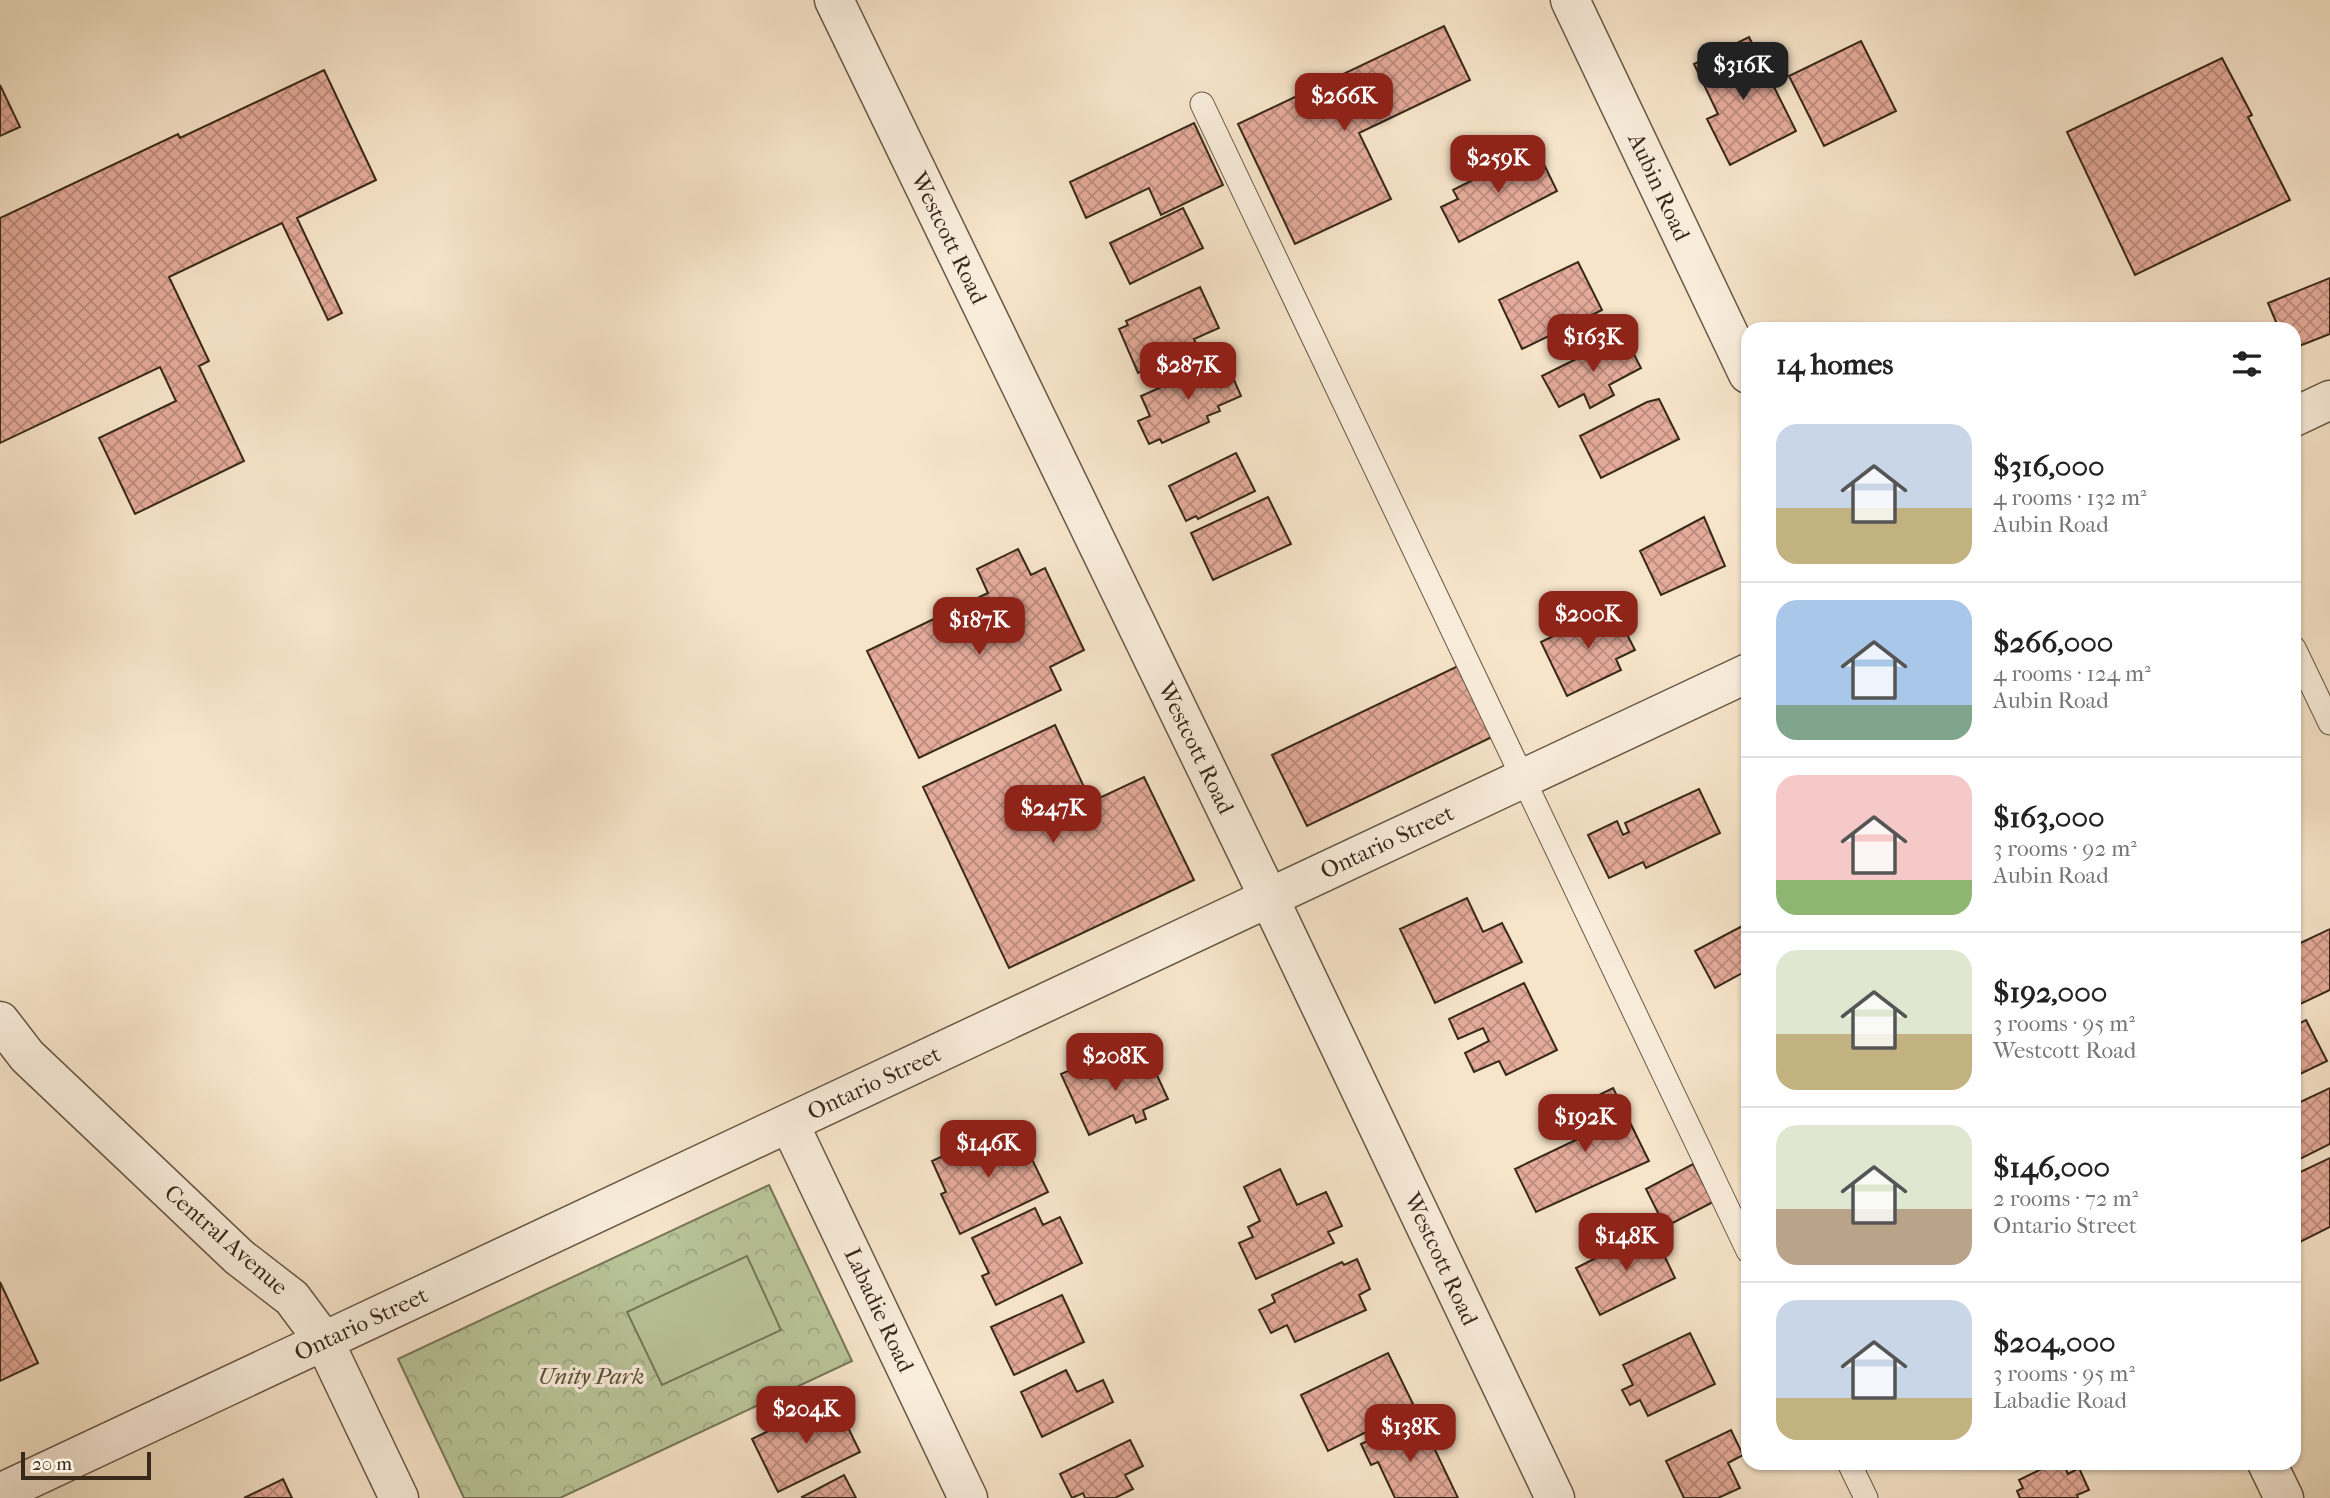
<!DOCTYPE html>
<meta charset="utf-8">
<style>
:root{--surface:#fff;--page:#f6f6f6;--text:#222;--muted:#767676;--line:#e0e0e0;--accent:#8f2418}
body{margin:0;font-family:"IM FELL French Canon",serif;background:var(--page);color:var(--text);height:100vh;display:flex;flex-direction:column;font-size:26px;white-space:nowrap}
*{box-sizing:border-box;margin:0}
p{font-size:23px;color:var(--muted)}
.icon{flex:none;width:38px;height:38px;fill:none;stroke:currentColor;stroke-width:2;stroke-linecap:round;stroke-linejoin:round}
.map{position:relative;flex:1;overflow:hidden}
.sheet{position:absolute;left:1741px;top:322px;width:560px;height:1148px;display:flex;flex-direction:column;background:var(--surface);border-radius:21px;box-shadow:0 2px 5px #0004}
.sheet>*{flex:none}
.scale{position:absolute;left:21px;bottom:18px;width:130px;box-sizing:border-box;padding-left:7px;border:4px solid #382919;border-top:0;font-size:19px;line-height:24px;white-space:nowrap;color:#382919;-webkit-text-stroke:5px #faeedd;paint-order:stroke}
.price{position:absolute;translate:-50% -60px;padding:0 16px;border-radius:14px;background:var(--accent);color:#fff;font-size:23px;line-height:46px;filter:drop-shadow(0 2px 4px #0008)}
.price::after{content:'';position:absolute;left:50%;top:42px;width:21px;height:16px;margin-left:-10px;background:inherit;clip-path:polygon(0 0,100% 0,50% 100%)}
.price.current{background:#222;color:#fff}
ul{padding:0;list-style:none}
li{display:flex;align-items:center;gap:21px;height:175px;padding:0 35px}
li+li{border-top:2px solid var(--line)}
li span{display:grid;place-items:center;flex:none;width:196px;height:140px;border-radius:21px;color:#555}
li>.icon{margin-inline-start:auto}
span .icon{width:84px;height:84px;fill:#fffc;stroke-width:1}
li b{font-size:30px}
h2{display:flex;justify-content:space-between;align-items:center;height:84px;padding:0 35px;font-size:30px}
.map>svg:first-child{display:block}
</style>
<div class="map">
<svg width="2330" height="1498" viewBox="0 0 2330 1498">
<defs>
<pattern id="forest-crowns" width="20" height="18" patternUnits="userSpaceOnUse" patternTransform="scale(1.75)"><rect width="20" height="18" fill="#b9c599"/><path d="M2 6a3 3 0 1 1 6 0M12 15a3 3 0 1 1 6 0" fill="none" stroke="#a0a983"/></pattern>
<pattern id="building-cross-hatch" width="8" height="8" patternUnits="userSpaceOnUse" patternTransform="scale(1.75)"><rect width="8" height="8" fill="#e5ab9a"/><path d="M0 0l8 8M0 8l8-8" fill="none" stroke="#bb8b7d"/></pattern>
</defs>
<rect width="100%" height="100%" fill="#f7e5ca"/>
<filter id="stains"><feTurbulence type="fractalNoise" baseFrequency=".00286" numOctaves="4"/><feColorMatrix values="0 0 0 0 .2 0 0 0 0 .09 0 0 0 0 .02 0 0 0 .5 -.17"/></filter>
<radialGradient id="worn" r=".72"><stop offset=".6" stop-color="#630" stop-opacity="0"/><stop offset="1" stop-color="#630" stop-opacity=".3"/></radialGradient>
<path fill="url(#forest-crowns)" stroke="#787759" stroke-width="2" d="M769 1185 852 1361 560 1498H464L398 1359Z"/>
<path fill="#b9c599" stroke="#787759" stroke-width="2" d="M747 1256 781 1330 662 1385 627 1312Z"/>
<path fill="url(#building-cross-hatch)" stroke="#382919" stroke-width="2" d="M1444 26 1470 80 1359 133 1391 199 1295 244 1238 124Z
M1749 37 1796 131 1730 165 1707 119 1718 114 1694 64Z
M1861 41 1896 111 1824 146 1789 76Z
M2222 58 2252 115 2248 117 2290 200 2135 275 2067 132Z
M324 70 376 180 297 218 342 313 328 320 282 223 169 277 209 361 199 366 244 461 135 514 99 438 176 401 160 367 0 443V218L178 134 180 138Z
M0 85 20 127 0 136Z
M1194 123 1223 185 1161 215 1149 188 1086 218 1070 182Z
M1538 152 1557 191 1459 242 1441 207 1458 199 1453 190 1526 153 1527 157Z
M1183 208 1203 248 1130 284 1110 243Z
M1578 262 1602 310 1522 349 1499 300Z
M2330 278V334L2294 348V329H2279L2268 303Z
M1200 287 1219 328 1194 339 1197 346 1138 373 1119 329 1128 325 1126 321Z
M1624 335 1641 368 1609 385 1614 395 1590 408 1584 394 1559 407 1542 376Z
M1225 359 1241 396 1218 406 1220 411 1207 416 1209 422 1162 443 1160 439 1149 444 1138 421 1150 416 1141 396Z
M1659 399 1679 439 1601 478 1580 436 1647 402Z
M1236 453 1255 491 1198 519 1196 516 1186 521 1169 486Z
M1268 497 1291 544 1213 580 1191 533Z
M1704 517 1725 566 1661 595 1640 551Z
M1018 549 1031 575 1045 568 1084 650 1050 667 1061 690 919 758 867 651 988 593 977 569Z
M1613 607 1635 650 1616 659 1621 670 1567 696 1541 642Z
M1458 666 1492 737 1307 826 1272 755Z
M1055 725 1091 802 1144 777 1194 880 1009 968 923 787Z
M1699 789 1720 833 1646 868 1643 862 1609 878 1588 835 1617 821 1623 835 1629 832 1625 823Z
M1467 898 1483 932 1502 923 1522 962 1435 1003 1400 929Z
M1748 923V970L1715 988 1695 951Z
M2330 929V990L2294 1007V946Z
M1524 983 1557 1050 1506 1075 1499 1061 1474 1072 1465 1053 1489 1041 1483 1028 1458 1039 1449 1019Z
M2306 1020 2327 1061 2294 1077V1026Z
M1147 1054 1168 1099 1143 1110 1146 1119 1136 1123 1133 1115 1089 1135 1061 1074 1084 1064 1091 1079Z
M1613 1088 1649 1161 1536 1212 1515 1169 1580 1138 1567 1111Z
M2330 1088V1144L2294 1162V1105Z
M1004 1128 1014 1148 1024 1143 1048 1192 960 1234 941 1194 946 1192 932 1161Z
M2330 1158V1227L2300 1242 2294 1229V1175Z
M1693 1164 1713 1202 1665 1227 1646 1189Z
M1280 1169 1297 1205 1326 1192 1342 1226 1328 1232 1334 1243 1256 1279 1239 1243 1253 1237 1248 1227 1260 1221 1244 1187Z
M1035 1208 1043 1225 1060 1217 1082 1263 996 1305 982 1276 989 1273 972 1238Z
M1652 1230 1675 1278 1600 1315 1576 1268Z
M1357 1259 1370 1289 1359 1295 1366 1310 1295 1342 1287 1325 1271 1333 1259 1310 1275 1302 1272 1295 1342 1262 1344 1265Z
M0 1282 38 1363 0 1381Z
M1062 1295 1084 1342 1014 1375 991 1327Z
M1690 1333 1715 1384 1648 1416 1640 1400 1630 1405 1622 1390 1633 1385 1623 1365Z
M1388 1353 1415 1408 1328 1451 1301 1395Z
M1066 1370 1077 1392 1103 1380 1113 1402 1042 1437 1021 1392Z
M834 1399 860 1452 778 1492 752 1439Z
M1409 1422 1417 1438 1427 1433 1458 1498H1395L1378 1462 1371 1465 1361 1444Z
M1731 1430 1743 1455 1728 1463 1740 1488 1718 1498H1684L1666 1461Z
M1130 1440 1143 1466 1125 1475 1133 1489 1115 1498H1085L1083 1493 1072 1498 1060 1474Z
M2054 1463H2063L2068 1474 2079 1468 2089 1490 2077 1495 2078 1498H2020L2017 1491 2023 1488 2019 1480Z
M844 1475 856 1498H803L802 1497Z
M283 1479 292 1498H244Z"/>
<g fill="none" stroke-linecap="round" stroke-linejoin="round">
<g stroke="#685845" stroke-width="25">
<path id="service" d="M1202 104 1748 1251
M2294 648 2330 723
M1849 1463 1866 1498"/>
</g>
<g stroke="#685845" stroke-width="41">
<path id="minor" d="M834 0 1269 898 1555 1498
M1570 0 1748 374
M2294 417 2330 400
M0 1021 27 1056 239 1257 292 1298 324 1341 399 1498
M789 1123 968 1498
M2267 1463 2284 1498
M0 1493 1748 673"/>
</g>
<use href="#service" stroke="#faeedd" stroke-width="23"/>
<use href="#minor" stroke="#faeedd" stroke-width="38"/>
</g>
<g text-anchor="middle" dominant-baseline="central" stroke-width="7" stroke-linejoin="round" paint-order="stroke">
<g font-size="23" fill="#382919" stroke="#faeedd">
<text transform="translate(1659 187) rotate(65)">Aubin Road</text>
<text transform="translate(949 238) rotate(64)">Westcott Road</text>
<text transform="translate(1196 748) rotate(64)">Westcott Road</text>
<text transform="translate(1387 842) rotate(-25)">Ontario Street</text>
<text transform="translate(874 1083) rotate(-25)">Ontario Street</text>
<text transform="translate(226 1240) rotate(41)">Central Avenue</text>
<text transform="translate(1441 1259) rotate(65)">Westcott Road</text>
<text transform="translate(879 1310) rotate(65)">Labadie Road</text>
<text transform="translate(361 1324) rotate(-25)">Ontario Street</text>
</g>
<g font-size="23" font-style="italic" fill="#585039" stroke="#faeedd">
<text x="591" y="1376">Unity Park</text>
</g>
</g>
<rect width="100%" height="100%" filter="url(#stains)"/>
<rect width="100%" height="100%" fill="url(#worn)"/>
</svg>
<div class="scale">20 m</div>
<b class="price current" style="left:1743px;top:102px">$316K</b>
<b class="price" style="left:1344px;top:133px">$266K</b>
<b class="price" style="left:1498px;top:195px">$259K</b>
<b class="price" style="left:1593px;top:374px">$163K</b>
<b class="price" style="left:1188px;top:402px">$287K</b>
<b class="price" style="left:1588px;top:651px">$200K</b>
<b class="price" style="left:979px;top:657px">$187K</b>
<b class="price" style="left:1053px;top:845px">$247K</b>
<b class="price" style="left:1115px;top:1093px">$208K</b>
<b class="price" style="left:1585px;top:1154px">$192K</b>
<b class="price" style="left:988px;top:1180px">$146K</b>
<b class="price" style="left:1626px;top:1273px">$148K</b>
<b class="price" style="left:806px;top:1446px">$204K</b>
<b class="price" style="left:1410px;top:1464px">$138K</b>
<section class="sheet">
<h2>14 homes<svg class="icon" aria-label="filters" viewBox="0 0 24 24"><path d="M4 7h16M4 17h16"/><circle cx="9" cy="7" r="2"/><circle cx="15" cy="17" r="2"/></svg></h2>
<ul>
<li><span style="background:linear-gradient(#c9d6e8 60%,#c2b280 0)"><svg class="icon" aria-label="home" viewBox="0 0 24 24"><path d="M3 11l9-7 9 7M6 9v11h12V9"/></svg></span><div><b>$316,000</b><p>4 rooms · 132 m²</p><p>Aubin Road</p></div></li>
<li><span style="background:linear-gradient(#a9c7e8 75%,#7fa58c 0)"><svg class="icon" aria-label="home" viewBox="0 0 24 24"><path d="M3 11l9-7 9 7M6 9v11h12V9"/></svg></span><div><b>$266,000</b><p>4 rooms · 124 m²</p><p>Aubin Road</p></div></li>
<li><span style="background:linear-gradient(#f6c9c9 75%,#8fb573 0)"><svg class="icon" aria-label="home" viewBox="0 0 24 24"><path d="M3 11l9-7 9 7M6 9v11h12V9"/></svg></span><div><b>$163,000</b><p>3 rooms · 92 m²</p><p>Aubin Road</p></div></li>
<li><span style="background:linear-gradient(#dfe7d0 60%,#c2b280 0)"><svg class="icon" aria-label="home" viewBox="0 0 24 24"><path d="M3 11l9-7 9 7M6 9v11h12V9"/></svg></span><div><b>$192,000</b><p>3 rooms · 95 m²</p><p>Westcott Road</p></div></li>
<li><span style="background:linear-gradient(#dfe7d0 60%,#b9a48a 0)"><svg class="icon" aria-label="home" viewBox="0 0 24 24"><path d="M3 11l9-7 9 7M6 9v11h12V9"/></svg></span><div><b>$146,000</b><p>2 rooms · 72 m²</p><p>Ontario Street</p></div></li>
<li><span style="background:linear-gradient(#c9d6e8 70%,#c2b280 0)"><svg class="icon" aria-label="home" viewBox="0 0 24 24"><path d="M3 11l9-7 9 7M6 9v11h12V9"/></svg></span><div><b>$204,000</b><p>3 rooms · 95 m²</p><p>Labadie Road</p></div></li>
</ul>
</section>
</div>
